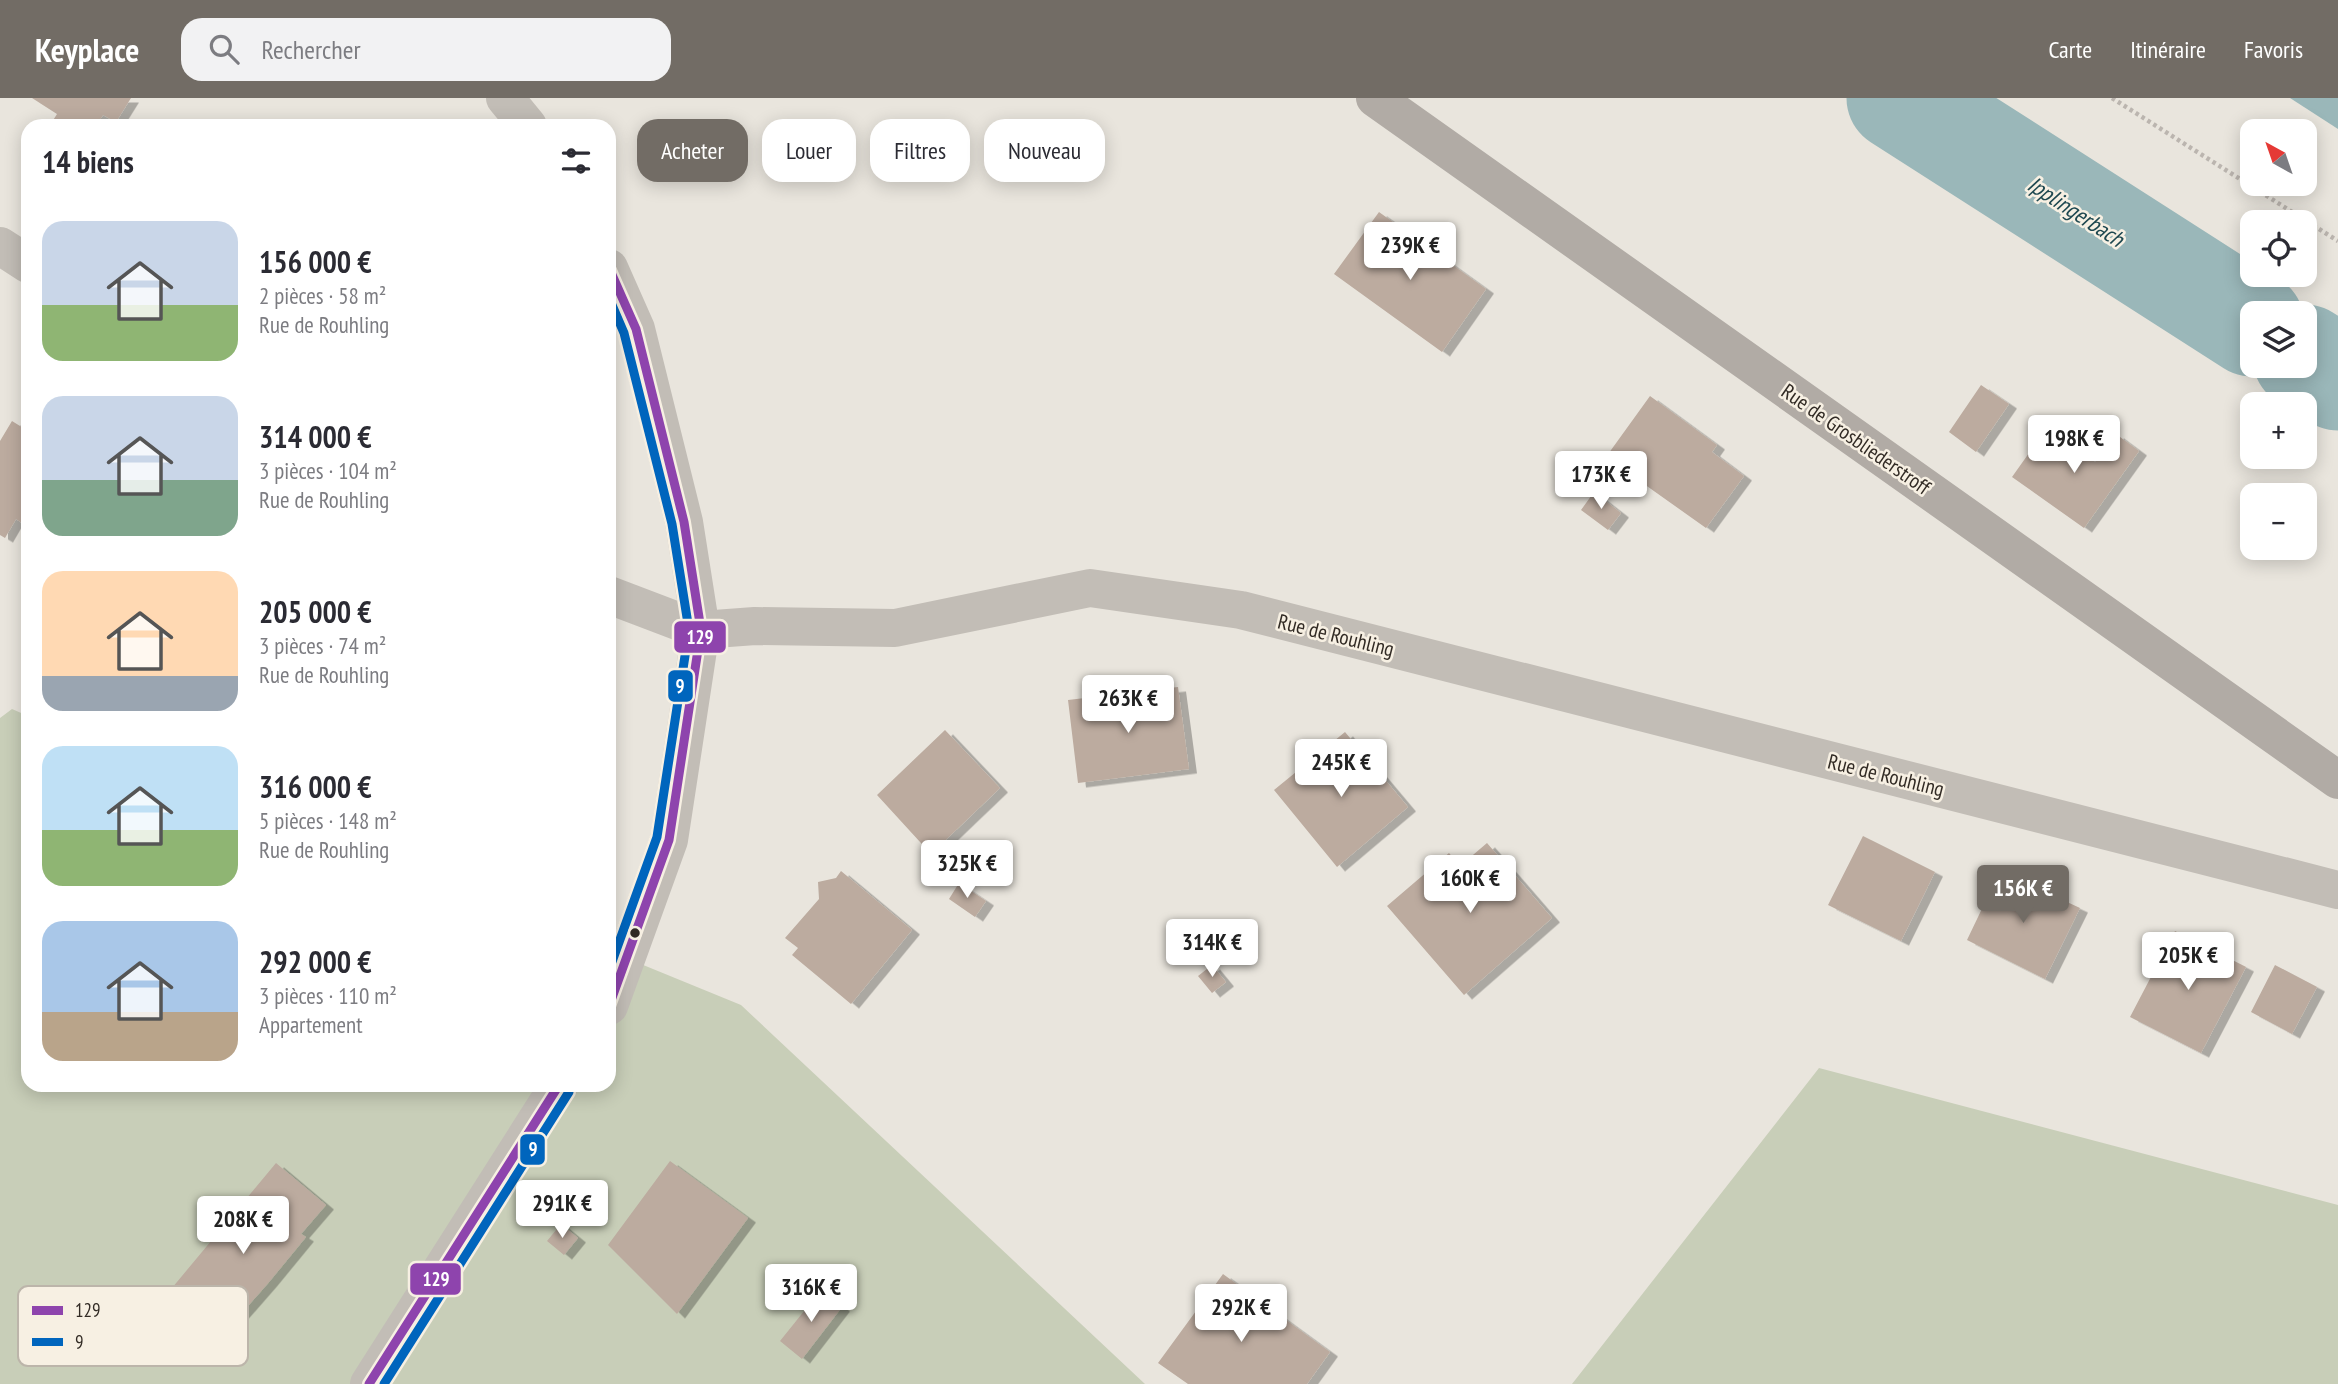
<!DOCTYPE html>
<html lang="fr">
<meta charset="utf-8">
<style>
:root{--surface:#fff;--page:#f2f2f3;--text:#2b2b33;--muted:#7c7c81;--accent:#726c65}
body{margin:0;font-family:"PT Sans Narrow",sans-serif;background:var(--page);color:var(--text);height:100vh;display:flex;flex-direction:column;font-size:26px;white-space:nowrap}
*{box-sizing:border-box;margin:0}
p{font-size:23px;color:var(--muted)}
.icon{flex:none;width:38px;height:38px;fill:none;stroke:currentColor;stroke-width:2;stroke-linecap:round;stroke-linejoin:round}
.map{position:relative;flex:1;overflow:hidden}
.panel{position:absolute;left:21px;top:21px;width:595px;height:973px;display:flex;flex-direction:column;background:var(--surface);border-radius:21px;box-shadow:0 4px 18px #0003}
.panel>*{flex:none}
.banner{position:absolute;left:637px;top:21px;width:665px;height:63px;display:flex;gap:14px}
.needle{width:46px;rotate:320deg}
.tools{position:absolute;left:2240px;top:21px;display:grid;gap:14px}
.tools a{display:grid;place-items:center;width:77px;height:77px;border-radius:14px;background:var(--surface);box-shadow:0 4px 18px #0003;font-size:35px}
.price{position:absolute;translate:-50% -60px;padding:0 16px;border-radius:7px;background:#fff;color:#222;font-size:23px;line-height:46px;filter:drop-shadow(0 2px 4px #0008)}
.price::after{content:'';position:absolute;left:50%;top:42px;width:21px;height:16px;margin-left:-10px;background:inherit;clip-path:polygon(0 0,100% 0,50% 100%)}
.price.current{background:var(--accent);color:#fff}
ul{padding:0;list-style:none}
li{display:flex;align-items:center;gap:21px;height:175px;padding:0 21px}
li span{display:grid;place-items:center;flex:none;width:196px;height:140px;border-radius:21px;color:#555}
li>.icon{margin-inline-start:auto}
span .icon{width:84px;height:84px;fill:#fffc;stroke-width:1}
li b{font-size:30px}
h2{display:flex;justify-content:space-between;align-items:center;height:84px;padding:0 21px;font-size:30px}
.pill{padding:0 24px;border-radius:21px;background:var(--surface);box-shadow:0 4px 18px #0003;font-size:24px;line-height:63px}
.pill.current{background:var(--accent);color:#fff}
header{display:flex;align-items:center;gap:42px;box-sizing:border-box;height:98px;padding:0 35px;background:var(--accent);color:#fff}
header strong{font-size:33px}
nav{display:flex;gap:38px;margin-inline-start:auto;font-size:24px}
.search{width:490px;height:63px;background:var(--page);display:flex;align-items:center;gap:18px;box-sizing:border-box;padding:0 24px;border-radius:21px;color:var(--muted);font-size:26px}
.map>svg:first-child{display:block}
</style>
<header>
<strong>Keyplace</strong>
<div class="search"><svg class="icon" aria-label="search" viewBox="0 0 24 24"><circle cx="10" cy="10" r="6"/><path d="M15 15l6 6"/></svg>Rechercher</div>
<nav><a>Carte</a><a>Itinéraire</a><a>Favoris</a></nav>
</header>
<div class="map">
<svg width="2338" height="1286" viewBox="0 0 2338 1286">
<defs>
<filter id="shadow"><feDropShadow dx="8" dy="4.5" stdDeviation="0" flood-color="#0004"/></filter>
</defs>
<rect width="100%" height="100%" fill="#e9e5dd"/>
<path fill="#c8ceb8" d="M12 611 28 618V987H609V853L741 907 1145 1286H0V620Z
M1819 970 2338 1107V1286H1572Z"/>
<path fill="#9ab7b9" d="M2290 0H2338V31Z"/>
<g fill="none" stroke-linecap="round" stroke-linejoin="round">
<path stroke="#9ab7b9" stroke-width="105" d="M1899 0 2252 226
M2305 259 2338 280"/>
</g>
<path fill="#bcab9f" filter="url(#shadow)" d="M32 0H131L116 24 103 17 96 28H58L52 24 57 16Z
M1379 114 1486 191 1442 254 1334 176Z
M1981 287 2009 306 1976 354 1949 334Z
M1650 298 1717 347 1712 354 1744 378 1706 430 1606 359Z
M12 323 28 333V429L16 421 5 440 0 437V343Z
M2046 331 2095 364 2116 336 2139 353 2084 430 2012 379Z
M1594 394 1621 415 1608 432 1581 412Z
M1178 589 1189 671 1078 685 1068 602Z
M945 632 1000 690 931 756 877 697Z
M1345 634 1408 709 1337 769 1274 692Z
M1863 738 1935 774 1901 843 1828 807Z
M1487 745 1552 820 1464 897 1387 808 1449 755 1460 768Z
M841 773 912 832 851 906 792 857 798 850 785 840 819 801 818 784 836 780Z
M2000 773 2080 810 2045 881 1967 842Z
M959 785 986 803 975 819 949 801Z
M2175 833 2246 869 2201 955 2130 919Z
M1212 867 1226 884 1212 895 1198 878Z
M2275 867 2317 889 2292 936 2251 914Z
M670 1063 748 1120 677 1216 608 1147Z
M276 1065 326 1107 301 1136 306 1139 269 1184 234 1224 231 1221 208 1250 157 1208Z
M561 1126 578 1140 564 1157 547 1143Z
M1223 1176 1330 1254 1307 1286H1188L1158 1265Z
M821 1192 842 1209 802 1261 780 1243Z"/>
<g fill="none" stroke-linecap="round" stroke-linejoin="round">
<path stroke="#bbb5af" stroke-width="4.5" stroke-dasharray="3.5 3.5" stroke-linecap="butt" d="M2112 0 2338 143"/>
<path stroke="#c2bdb6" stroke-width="38" d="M505 0 528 28
M0 148 28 166
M609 170 636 231 684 424 701 532 609 497"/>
<path stroke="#c2bdb6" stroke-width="38" d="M609 908 669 742 701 532 755 528 895 530 1090 490 1241 512 2338 792
M369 1286 559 987"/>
<path stroke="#b1aba5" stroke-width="38" d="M1375 0 2338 682"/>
<g stroke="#f7f0e3" stroke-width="14">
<path id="bus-1" d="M609 170 636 231 684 424 701 532 669 742 609 908
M369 1286 559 987"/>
</g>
<g stroke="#f7f0e3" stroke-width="14">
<path id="bus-2" d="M609 200 624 235 672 426 689 532 657 739 609 872
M384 1286 569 994"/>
</g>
<use href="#bus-1" stroke="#8e44ad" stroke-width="9"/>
<use href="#bus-2" stroke="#0065bd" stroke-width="9"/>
</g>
<circle fill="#322b25" stroke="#f7f0e3" stroke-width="2.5" cx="635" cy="835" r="6"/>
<g text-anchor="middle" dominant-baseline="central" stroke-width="5" stroke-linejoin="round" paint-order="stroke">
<g font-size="21" fill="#322b25" stroke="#f7f0e3">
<text transform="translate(1856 341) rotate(35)">Rue de Grosbliederstroff</text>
<text transform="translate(1336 537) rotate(14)">Rue de Rouhling</text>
<text transform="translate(1886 677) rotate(14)">Rue de Rouhling</text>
</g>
<g font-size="23" font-style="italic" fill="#1e4850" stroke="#f7f0e3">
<text transform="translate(2076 113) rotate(33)">Ipplingerbach</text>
</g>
</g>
<rect x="18" y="1188" width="230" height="80" rx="10" fill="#f7f0e3" stroke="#bcb5aa" stroke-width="2"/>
<rect x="32" y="1208" width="31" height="9" fill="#8e44ad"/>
<rect x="32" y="1240" width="31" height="8" fill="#0065bd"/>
<g font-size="19" fill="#322b25">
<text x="75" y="1219">129</text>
<text x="75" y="1251">9</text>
</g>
<g stroke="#f7f0e3" stroke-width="2.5">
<rect x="673" y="522" width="54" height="34" rx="7" fill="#8e44ad"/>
<rect x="667" y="571" width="27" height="34" rx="7" fill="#0065bd"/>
<rect x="519" y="1035" width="27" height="33" rx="7" fill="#0065bd"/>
<rect x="409" y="1164" width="53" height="34" rx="7" fill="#8e44ad"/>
</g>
<g font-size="19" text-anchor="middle" font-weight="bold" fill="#fff">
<text x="700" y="546">129</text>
<text x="680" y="595">9</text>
<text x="533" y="1058">9</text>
<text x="436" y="1188">129</text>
</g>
</svg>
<div class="tools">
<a><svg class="needle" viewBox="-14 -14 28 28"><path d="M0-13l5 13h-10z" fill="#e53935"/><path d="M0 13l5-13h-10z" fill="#7c7c81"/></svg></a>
<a><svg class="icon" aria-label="locate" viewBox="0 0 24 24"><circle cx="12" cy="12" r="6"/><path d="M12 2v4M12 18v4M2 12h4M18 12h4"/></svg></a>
<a><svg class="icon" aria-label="layers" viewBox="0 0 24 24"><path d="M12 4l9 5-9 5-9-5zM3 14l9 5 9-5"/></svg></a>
<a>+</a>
<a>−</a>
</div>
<b class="price" style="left:1410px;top:184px">239K €</b>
<b class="price" style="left:2074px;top:377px">198K €</b>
<b class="price" style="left:1601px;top:413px">173K €</b>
<b class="price" style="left:1128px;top:637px">263K €</b>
<b class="price" style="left:1341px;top:701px">245K €</b>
<b class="price" style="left:967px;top:802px">325K €</b>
<b class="price" style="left:1470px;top:817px">160K €</b>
<b class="price current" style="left:2023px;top:827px">156K €</b>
<b class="price" style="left:1212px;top:881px">314K €</b>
<b class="price" style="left:2188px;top:894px">205K €</b>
<b class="price" style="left:562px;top:1142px">291K €</b>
<b class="price" style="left:243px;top:1158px">208K €</b>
<b class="price" style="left:811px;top:1226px">316K €</b>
<b class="price" style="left:1241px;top:1246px">292K €</b>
<div class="banner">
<a class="pill current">Acheter</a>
<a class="pill">Louer</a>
<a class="pill">Filtres</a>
<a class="pill">Nouveau</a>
</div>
<section class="panel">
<h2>14 biens<svg class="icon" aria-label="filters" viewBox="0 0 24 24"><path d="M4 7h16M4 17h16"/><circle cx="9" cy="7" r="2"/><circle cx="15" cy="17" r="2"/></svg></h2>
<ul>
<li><span style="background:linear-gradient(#c9d6e8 60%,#8fb573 0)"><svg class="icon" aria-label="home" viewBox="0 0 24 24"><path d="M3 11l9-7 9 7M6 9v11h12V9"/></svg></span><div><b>156 000 €</b><p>2 pièces · 58 m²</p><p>Rue de Rouhling</p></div></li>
<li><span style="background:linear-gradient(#c9d6e8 60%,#7fa58c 0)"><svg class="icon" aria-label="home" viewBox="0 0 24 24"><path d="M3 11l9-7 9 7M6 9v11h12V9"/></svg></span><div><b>314 000 €</b><p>3 pièces · 104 m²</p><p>Rue de Rouhling</p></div></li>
<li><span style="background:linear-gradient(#ffd9b3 75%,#9aa5b1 0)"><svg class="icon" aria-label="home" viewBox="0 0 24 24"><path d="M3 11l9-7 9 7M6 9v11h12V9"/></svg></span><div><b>205 000 €</b><p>3 pièces · 74 m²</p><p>Rue de Rouhling</p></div></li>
<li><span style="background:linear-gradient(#bfe0f5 60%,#8fb573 0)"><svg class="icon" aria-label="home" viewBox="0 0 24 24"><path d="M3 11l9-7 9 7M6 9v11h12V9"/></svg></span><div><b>316 000 €</b><p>5 pièces · 148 m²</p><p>Rue de Rouhling</p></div></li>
<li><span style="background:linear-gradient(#a9c7e8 65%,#b9a48a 0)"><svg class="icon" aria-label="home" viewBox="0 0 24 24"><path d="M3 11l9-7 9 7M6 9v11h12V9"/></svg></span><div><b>292 000 €</b><p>3 pièces · 110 m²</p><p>Appartement</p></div></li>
</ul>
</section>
</div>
